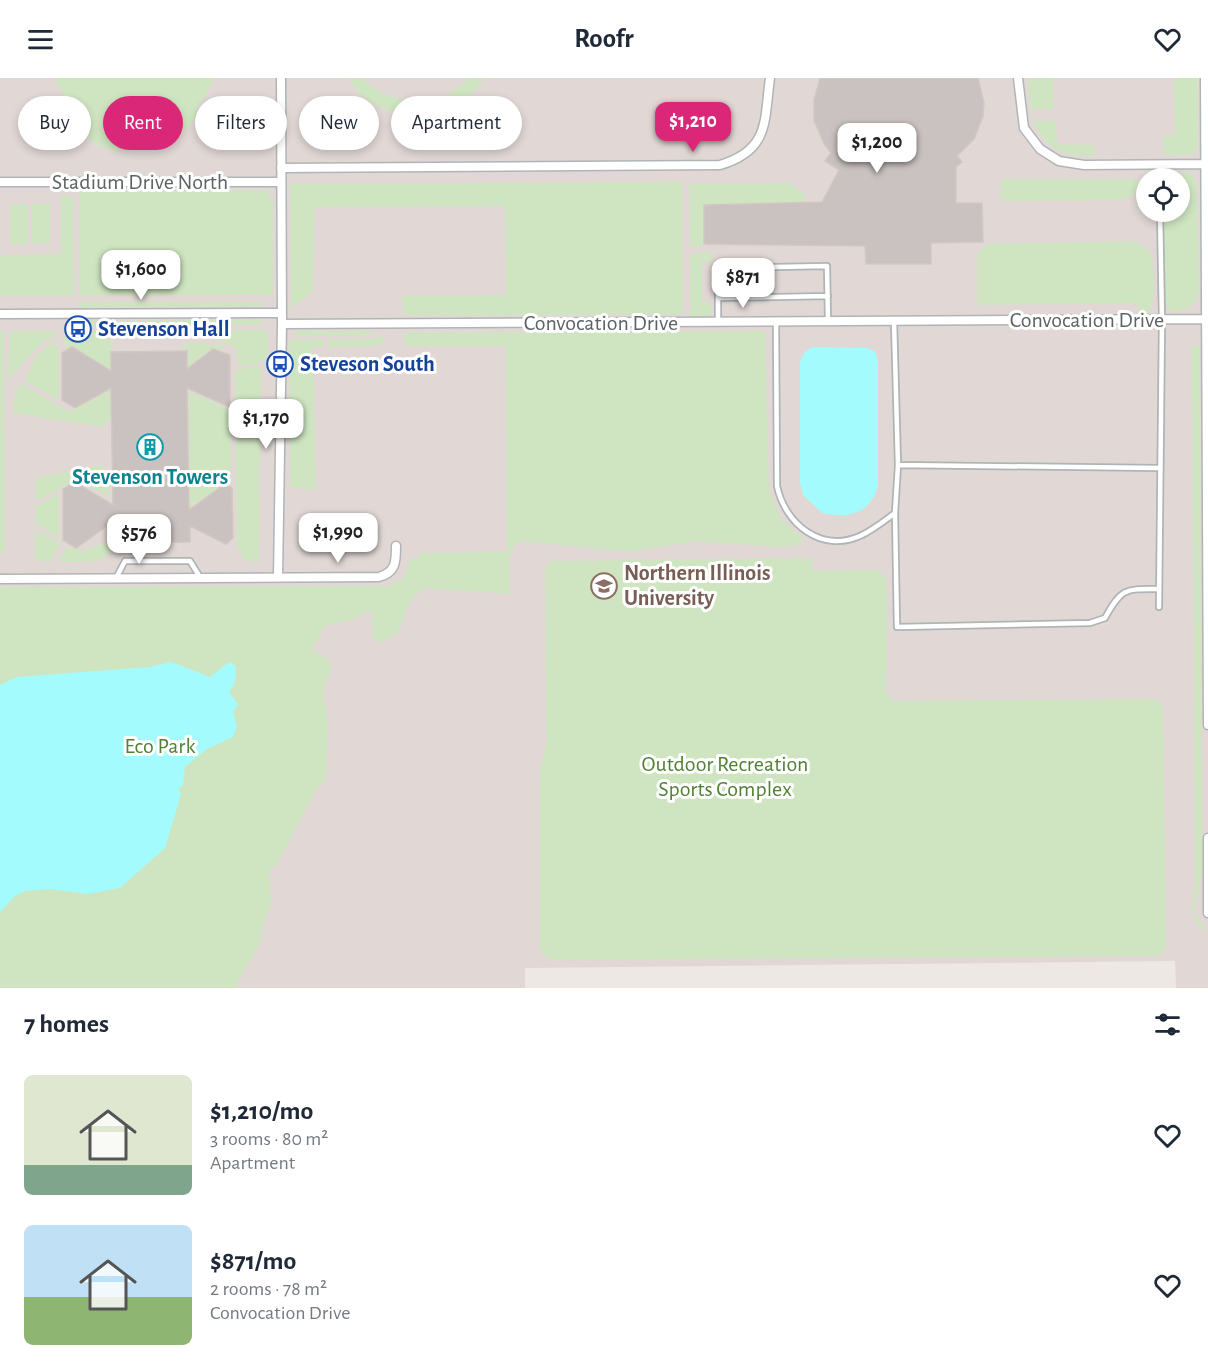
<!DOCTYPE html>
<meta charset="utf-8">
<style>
:root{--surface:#fff;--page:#f6f6f7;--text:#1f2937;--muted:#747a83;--accent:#db2777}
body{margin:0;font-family:"Alegreya Sans",sans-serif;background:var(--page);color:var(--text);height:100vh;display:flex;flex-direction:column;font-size:22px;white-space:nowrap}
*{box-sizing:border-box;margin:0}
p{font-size:20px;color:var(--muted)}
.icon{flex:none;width:33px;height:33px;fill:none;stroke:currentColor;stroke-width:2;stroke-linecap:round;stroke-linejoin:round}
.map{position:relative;height:910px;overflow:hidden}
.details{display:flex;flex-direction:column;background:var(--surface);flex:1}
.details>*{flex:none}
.guide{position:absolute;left:18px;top:18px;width:600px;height:54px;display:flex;gap:12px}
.fabs{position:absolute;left:1136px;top:90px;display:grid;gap:12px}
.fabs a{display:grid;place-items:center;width:54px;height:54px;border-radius:50%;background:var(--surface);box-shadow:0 3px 9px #0003;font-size:30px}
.price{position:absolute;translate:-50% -51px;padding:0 14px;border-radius:12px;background:#fff;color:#222;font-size:20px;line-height:39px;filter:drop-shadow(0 2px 3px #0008)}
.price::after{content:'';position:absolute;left:50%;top:36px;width:18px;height:14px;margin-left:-9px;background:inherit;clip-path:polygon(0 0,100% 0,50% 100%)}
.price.active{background:var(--accent);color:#fff}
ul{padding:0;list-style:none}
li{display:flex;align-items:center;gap:18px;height:150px;padding:0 24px}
li span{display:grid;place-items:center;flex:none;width:168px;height:120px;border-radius:9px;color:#555}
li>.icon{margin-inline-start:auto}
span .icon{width:72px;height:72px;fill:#fffc;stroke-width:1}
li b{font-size:26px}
h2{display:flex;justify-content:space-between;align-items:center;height:72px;padding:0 24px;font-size:26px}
.chip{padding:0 21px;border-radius:27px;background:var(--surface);box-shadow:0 3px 9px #0003;font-size:21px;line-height:54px}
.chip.active{background:var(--accent);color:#fff}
header{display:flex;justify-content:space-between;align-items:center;height:78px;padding:0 24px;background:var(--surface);font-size:27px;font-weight:700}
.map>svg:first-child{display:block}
</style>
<header><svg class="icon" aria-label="menu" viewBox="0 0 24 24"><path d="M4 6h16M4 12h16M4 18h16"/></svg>Roofr<svg class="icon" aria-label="heart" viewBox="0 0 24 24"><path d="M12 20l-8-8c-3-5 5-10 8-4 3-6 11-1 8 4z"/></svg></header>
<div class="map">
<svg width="1208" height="910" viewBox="0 0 1208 910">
<rect width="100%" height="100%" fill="#eee8e4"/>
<path fill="#e1d8d5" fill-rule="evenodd" d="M0 0H1208V910H1176L1175 883 525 890V910H0ZM1146 100H1179V134H1146Z"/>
<path fill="#cfe5c1" d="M54 0H215L196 33 198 39 172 66 153 72 116 73 96 67 71 41 75 39Z
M348 0C370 0 364 6 381 14 409 29 448 25 468 0H484C457 48 374 49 348 0Z
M1028 0H1053V31H1030Z
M1174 0H1198V67L1194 76 1165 78 1163 58 1175 56Z
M1033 42 1055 43 1058 66 1094 67 1095 79C1064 78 1045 72 1033 42Z
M1188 94 1192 96 1197 106 1199 215C1195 227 1187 233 1174 234L1165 227 1164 134H1179V100H1172Z
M1001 102H1138L1142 106 1141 112 1122 122 1001 123Z
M682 104 683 236 414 238 404 236 402 218 506 217 505 128 314 129 313 213 291 231 290 106Z
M790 105 806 117 802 125 704 127V168L690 169 689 106Z
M79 112H265L273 121V217L79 218Z
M61 116 73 119 74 218H0V177L61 176Z
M28 126V166H10V127Z
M32 126H50V165H32Z
M1134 163C1140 166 1146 168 1149 174 1155 185 1156 224 1149 235H1138L1137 225 977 227V176L986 166Z
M694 175H713V183L702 184V224H711L712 237 690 239V179Z
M79 224H262V228L79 229Z
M263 242 261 247 81 248 79 243Z
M75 252H97L115 267 110 270 113 275H110V293L73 268 68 271 62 260Z
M204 252H265L268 257V278L261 285 239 288 235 269 202 257 201 253Z
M0 253 4 254 5 475H0Z
M10 253H57L59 254 42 265 8 301Z
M188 253 180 259H116L107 254Z
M299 253H374L364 258H291Z
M765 253 769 412 781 442 804 461 799 467 780 469 696 463 627 474 521 463 516 465 509 480 510 516 425 510C406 521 406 537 398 555L383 564 373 562 372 532 352 542 329 546 323 551 312 571 329 582 331 593 323 611 328 650 326 701 316 712 277 786 269 792 271 826 262 849V861L235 910H0V509L391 508 403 501 411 480H421L418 475 507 474 506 268H410L404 264 403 255Z
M385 257 383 264 376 268 328 269V262H369Z
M289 262H323V269H313L316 412 290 409Z
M54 263 59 271V322L25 303 35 279Z
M189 264 224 268 220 273 212 270 188 289 189 271H180Z
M1192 268H1200L1202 793 1194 834 1208 854C1185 843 1194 822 1195 802Z
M261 288 259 483H246L238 471 237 461 235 292Z
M20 305 69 334 110 312 111 342 105 343V349L14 335 13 322Z
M189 313 231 332V402L190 429Z
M103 387V394H112V399H108L109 417 74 403 36 423 35 406 40 399Z
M59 415V460L36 445 35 429Z
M36 452 60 465 51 483H36Z
M113 461C115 489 81 483 61 484L59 481 67 469 83 473Z
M812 480 813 493 878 492 887 501 886 615 894 623 1155 621 1163 629 1166 870 1159 878 550 882 540 874V695L546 665 545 490 551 483Z"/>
<path fill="#a4fbfd" d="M812 269 868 270 875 274 878 282V408C869 437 850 440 822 435L803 417 800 404V284L804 275Z
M171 584 210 599 229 584 236 588 235 605 229 614 238 626 233 634 237 648 233 659 207 671 185 689 183 708 178 710 181 716 165 770 120 810 87 816 50 811 26 813 15 818 0 834V607L17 599 150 589Z"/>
<path fill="#cac2c1" stroke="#d3c7c2" stroke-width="1.5" d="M820 0H978L984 25 983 38 974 61 957 78 962 84 956 89V125H982L983 164 931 165V186H866L865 168 704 166V127L822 124 839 92 825 83 831 75 824 66 814 42V22Z
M72 269 111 293V274L187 273V291L213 271 230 277V329L187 310 189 432 225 406 232 410 233 460 226 466 190 448V464L114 465V443L76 470 63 462V411L75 404 113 427 111 310 75 330 62 322V275Z"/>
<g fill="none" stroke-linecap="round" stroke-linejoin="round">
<g stroke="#afb5b6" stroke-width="8">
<path id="lane" d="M1159 87V100
M828 218 718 220V190L827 188 828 243
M718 220V244
M894 243 898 387 1159 390
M776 244 777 408C785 446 821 475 860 458 873 452 884 443 895 435
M898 387 895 435 897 549 1090 545 1105 540C1122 509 1126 511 1159 511
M116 500 125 483H190L200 499
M1159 529 1162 242 1160 134"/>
</g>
<g stroke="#afb5b6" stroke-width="11">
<path id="street" d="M1018 0 1024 50 1040 71 1059 83 1084 87 1208 86
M1205 0 1208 647
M281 90 720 87C770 72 764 43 770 0
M0 104H281
M0 236 282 235
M282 246 1208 241
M278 499 282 246 281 0
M0 501 379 499C396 494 396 484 396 468
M1208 760V835"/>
</g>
<use href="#lane" stroke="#fff" stroke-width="4.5"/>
<use href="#street" stroke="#fff" stroke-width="8"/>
</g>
<defs>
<g id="bus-ring" transform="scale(1.35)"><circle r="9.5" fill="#fff" stroke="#1a4fb4" stroke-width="1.5"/><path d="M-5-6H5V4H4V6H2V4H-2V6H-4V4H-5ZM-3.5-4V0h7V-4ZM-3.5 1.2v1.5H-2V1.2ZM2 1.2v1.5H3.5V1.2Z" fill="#1a4fb4"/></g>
<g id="building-ring" transform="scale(1.35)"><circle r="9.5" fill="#fff" stroke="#0f9aa8" stroke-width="1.5"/><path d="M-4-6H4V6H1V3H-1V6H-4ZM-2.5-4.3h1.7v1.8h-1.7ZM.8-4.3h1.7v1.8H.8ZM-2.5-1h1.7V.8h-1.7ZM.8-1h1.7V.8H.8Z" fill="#0f9aa8"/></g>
<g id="university-ring" transform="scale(1.35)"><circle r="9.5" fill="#fff" stroke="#8d6e63" stroke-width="1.5"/><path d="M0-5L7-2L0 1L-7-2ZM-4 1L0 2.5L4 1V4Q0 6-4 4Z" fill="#8d6e63"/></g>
</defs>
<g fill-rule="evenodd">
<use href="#bus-ring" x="78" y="251"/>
<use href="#bus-ring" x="280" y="286"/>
<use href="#building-ring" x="150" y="369"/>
<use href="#university-ring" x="604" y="508"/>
</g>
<g text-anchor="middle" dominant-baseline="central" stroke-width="6" stroke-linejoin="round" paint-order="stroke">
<g font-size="22" fill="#5c6364" stroke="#fff">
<text x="140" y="104">Stadium Drive North</text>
<text x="1087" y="242">Convocation Drive</text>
<text x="601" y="245">Convocation Drive</text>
</g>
<g font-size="22" font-weight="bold" fill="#164399" stroke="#fff" text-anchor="start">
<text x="98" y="251">Stevenson Hall</text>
<text x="300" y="286">Steveson South</text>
</g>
<g font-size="22" font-weight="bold" fill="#0d838f" stroke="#fff">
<text x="150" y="399">Stevenson Towers</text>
</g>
<g font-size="22" font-weight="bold" fill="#785e54" stroke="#fff" text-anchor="start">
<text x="624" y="495">Northern Illinois<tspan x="624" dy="25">University</tspan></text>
</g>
<g font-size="22" fill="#518135" stroke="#fff">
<text x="160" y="668">Eco Park</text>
<text x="725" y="686">Outdoor Recreation<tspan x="725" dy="25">Sports Complex</tspan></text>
</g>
</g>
</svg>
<div class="fabs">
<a><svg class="icon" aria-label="locate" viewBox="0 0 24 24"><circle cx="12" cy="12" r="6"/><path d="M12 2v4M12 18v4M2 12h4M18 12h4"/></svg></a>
</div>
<b class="price active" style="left:693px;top:75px">$1,210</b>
<b class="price" style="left:877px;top:96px">$1,200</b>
<b class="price" style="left:141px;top:223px">$1,600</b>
<b class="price" style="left:743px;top:231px">$871</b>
<b class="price" style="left:266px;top:372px">$1,170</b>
<b class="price" style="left:338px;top:486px">$1,990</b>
<b class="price" style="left:139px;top:487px">$576</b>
<div class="guide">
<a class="chip">Buy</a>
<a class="chip active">Rent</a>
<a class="chip">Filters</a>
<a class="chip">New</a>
<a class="chip">Apartment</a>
</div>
</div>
<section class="details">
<h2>7 homes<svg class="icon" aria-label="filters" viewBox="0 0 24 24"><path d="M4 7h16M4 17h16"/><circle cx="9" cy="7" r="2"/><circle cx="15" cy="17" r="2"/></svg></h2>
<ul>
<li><span style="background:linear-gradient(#dfe7d0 75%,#7fa58c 0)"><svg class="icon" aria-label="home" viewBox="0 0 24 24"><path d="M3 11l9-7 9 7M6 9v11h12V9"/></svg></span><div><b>$1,210/mo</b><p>3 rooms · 80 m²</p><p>Apartment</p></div><svg class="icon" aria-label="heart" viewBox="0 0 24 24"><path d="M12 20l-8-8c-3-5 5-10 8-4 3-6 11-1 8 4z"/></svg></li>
<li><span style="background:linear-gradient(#bfe0f5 60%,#8fb573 0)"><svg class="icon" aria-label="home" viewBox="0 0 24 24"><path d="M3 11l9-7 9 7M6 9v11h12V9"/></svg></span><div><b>$871/mo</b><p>2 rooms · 78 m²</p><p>Convocation Drive</p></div><svg class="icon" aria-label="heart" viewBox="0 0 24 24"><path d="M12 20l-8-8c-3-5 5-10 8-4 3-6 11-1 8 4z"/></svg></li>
</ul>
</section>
